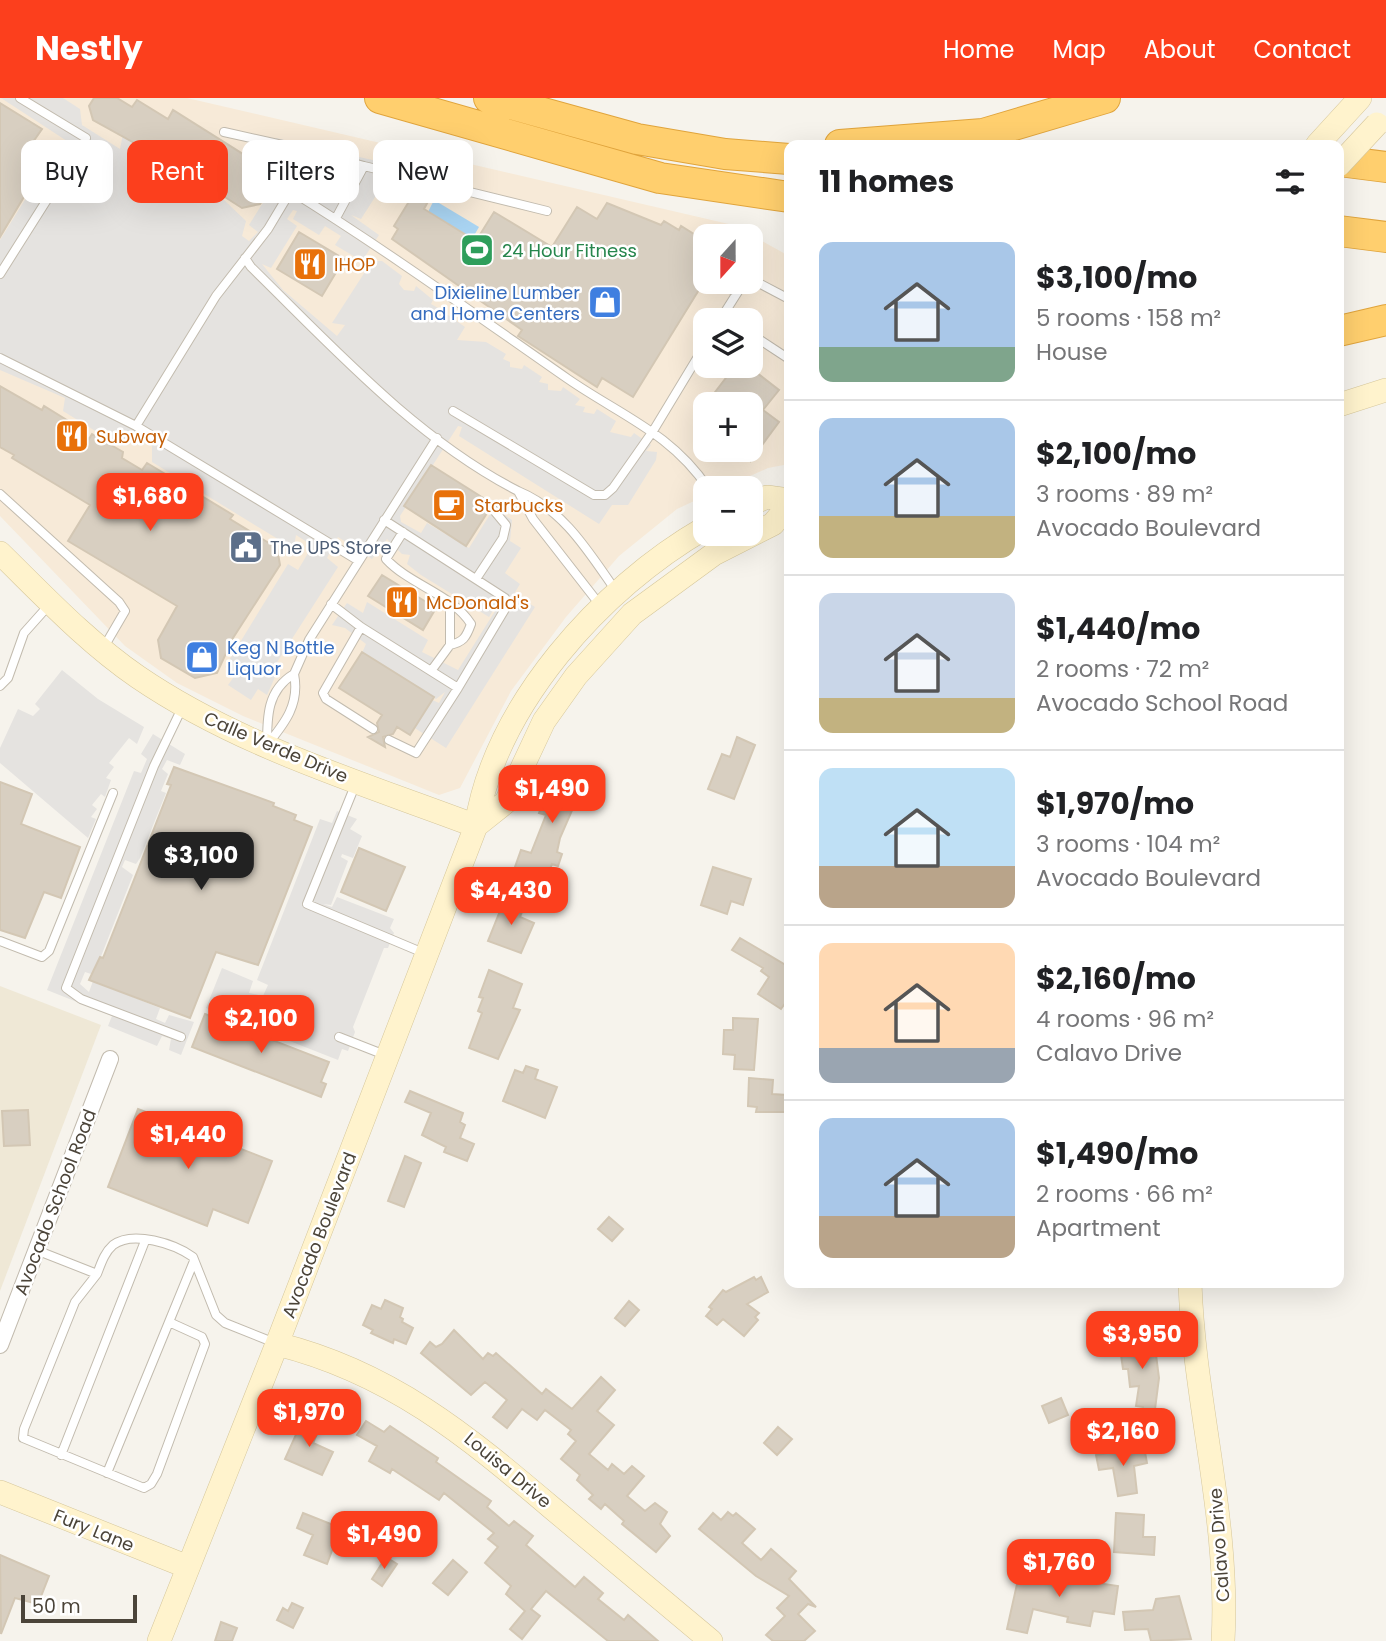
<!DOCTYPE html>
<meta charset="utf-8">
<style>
:root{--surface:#fff;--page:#f2f2f2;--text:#202124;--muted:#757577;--line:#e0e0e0;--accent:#fc3f1d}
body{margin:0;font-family:Poppins,sans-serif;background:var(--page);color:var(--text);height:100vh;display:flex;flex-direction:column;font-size:26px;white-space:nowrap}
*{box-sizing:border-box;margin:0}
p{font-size:23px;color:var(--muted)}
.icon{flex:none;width:38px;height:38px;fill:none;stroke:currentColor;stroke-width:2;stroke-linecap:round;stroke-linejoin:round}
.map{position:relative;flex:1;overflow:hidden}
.details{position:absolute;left:784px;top:42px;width:560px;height:1148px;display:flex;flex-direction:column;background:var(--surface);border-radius:14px;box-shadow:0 7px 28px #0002}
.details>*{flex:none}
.banner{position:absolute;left:21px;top:42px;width:658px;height:63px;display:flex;gap:14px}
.needle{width:46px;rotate:201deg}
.controls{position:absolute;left:693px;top:126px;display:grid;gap:14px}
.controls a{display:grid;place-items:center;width:70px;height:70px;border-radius:14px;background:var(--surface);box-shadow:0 7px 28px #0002;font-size:35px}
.scale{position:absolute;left:21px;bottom:18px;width:116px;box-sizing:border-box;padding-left:7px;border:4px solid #4b4439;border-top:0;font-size:19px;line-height:24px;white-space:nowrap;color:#4b4439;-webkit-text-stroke:5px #fff;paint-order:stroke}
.price{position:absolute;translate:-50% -60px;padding:0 16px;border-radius:14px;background:var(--accent);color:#fff;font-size:23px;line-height:46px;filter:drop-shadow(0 2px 4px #0008)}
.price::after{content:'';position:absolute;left:50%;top:42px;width:21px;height:16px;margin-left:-10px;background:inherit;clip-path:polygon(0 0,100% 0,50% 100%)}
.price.selected{background:#222;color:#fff}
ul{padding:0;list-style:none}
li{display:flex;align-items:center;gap:21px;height:175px;padding:0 35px}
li+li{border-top:2px solid var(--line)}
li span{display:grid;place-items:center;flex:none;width:196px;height:140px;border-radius:14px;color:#555}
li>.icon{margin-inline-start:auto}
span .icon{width:84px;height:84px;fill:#fffc;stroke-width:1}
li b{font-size:30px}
h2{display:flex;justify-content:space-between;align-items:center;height:84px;padding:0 35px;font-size:30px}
.tag{padding:0 24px;border-radius:14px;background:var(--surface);box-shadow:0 7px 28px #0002;font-size:24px;line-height:63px}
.tag.selected{background:var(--accent);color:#fff}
header{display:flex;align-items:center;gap:42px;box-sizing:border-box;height:98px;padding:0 35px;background:var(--accent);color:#fff}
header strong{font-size:33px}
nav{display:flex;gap:38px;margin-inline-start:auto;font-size:24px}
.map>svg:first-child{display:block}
</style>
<header>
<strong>Nestly</strong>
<nav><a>Home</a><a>Map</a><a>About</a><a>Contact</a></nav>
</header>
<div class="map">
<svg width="1386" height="1543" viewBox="0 0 1386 1543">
<rect width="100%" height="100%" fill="#f6f3ec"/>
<path fill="#f7ead8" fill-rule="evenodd" d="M0 0H187L733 127 789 158V366L768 370 723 390H705V398L677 411 619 458 566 519 511 593 460 690 439 697 243 618 177 585 125 548 0 418ZM705 138H751V184H705ZM705 222H751V268H705ZM705 306H751V352H705Z"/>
<path fill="#efe8d6" d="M0 888 101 927 0 1193Z"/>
<path fill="#e5e3e0" d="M1 0H63L80 11 82 27 120 51 123 36 222 100 246 123 242 138 249 143 258 134 249 127 289 63 298 69 301 66 297 59 271 53 276 40 390 66 385 79 372 77 384 85 361 121 351 117 379 137 362 163 335 147 341 138 325 128 319 137 293 121 297 113 293 112 287 121 297 128 271 170 262 166 283 192 337 238 345 227 332 225 372 163H382L402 178 399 186 404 192 414 193 416 188 433 202 431 206 438 210 436 216 448 217 465 229 457 242 486 244 506 256 503 261 510 264V269L522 271 524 267 542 279 539 284 548 286V292L561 293 563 289 580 301 575 307 585 309 583 314 594 316 597 311 616 323 610 334 631 339 634 335 651 347 646 353 657 354 656 362 628 407H612L599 426 459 338 462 329 458 328 400 418 401 424 421 435 427 425 469 450 494 410 512 422 510 443 521 450 505 475 520 486 514 496 535 509 446 650 410 627 428 600 439 605 445 594 436 601 362 555 366 546 345 530 332 527 347 505 363 515 367 504 428 542 422 554 458 572 497 510 495 509 489 519 421 477 407 466 410 457 402 456 387 441 372 461 338 439 327 460 338 469 272 572 261 569 275 579 267 597 258 591 251 602 228 587 236 576 225 569 288 466 298 472 311 450 310 446 296 437 294 448 286 446 152 364V348L126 337 125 348 118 347 63 313 65 300 0 272V142L57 50H68L70 45Z
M62 572 98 601 144 629 137 646 129 640 109 665 114 669 106 680 111 682 105 699 101 696 92 707 97 711 91 719 96 721 88 740 0 665V650L18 611 33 618 40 611 35 606Z
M153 636 185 656 180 667 167 662 162 671 168 676 161 693 166 695 140 760 136 766 125 762 122 769 133 777 98 866 91 876 85 874 80 886 89 894 93 883 160 910 156 921 165 925 169 917 194 924 181 957 169 952 171 941 162 938 157 948 108 928 112 918 47 892 134 673 141 675 147 661 141 656Z
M337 713 357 721 350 731 362 738 353 760 342 756 341 759 348 763 331 807 323 806 332 809 337 799 394 821 390 830 394 835 388 850H384L353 929 355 934 348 953 342 951 338 962 206 910 222 870 253 883 249 895 263 898 268 887 257 882 320 721 332 725Z"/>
<path fill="#a9d4f2" d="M434 102 479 129 472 141 428 114Z"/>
<path fill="#d8cfc1" stroke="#d3c7b4" stroke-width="2" d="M94 0H117L132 9 137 2 168 21 173 12 270 73 266 80 273 85 260 106 242 110 203 85 198 52 185 73 93 22 89 8Z
M0 5 42 31 33 44 41 49 24 75 34 82 0 139Z
M416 92 430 100 424 111 476 143 494 114 552 149 577 109 597 121 607 105 661 127 664 123 679 132 681 128 705 143V182L633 299 602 280 597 289 518 238 522 232 392 141 398 131 394 128Z
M299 134 344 161 322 198 277 171Z
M735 268H748L779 292 763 312 779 324 751 362V306H706Z
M0 288 42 312 44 308 70 324 68 327 89 341 92 336 123 354 122 360 142 372 147 365 233 417 230 421 277 450 280 467 233 540 217 575 195 580 161 560 158 542 177 508 68 443 90 407 12 360 14 357 0 349Z
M431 367 488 403 485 407 487 415 466 448 404 408Z
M382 477 436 510 423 532 368 498Z
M362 554 434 599 410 637 397 629 393 636 383 639 385 649 368 639 379 634 377 625 382 617 339 590Z
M737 639 755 647 734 701 708 691 722 656 730 659Z
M174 669 274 705 273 708 296 717 294 722 312 729 258 867 216 854 190 920 89 882 100 859 103 860 139 769 171 687 167 686Z
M557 670 586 680 560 740 557 754 562 756 558 768 552 766 545 783 517 773 515 769 521 752 531 755 546 717 539 715Z
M0 684 32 696 21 726 80 749 61 800 44 794 25 840 0 832Z
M359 750 405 769 386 813 341 794Z
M713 769 751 781 743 807 731 803 727 816 701 807Z
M506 798 525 806 520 819 534 825 521 855 488 843Z
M740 840 789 869V900L781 911 758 896 769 879 761 873 763 870 732 852Z
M489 872 522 886 513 910 520 912 498 961 469 950 482 915 478 913 483 900 479 899Z
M205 916 329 964 321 984 326 986 321 999 192 949Z
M733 920 758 921 754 972 734 971 735 957 723 956 724 932H733Z
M526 968 538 972 535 981 557 989 545 1020 503 1003 515 972 523 975Z
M749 980 773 982 772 996 787 997 786 1014H756L757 1009 748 1008Z
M410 993 463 1015 460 1024 465 1027 460 1040 474 1046 467 1063 444 1054 446 1049 422 1037 431 1015 405 1004Z
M138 1011 272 1063 248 1125 213 1111 207 1128 108 1089Z
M28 1012 30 1047 4 1048 2 1013Z
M405 1058 421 1065 404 1109 388 1103Z
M609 1119 623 1131 612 1143 598 1131Z
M754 1179 756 1182 761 1179 768 1194 747 1206 759 1215 755 1219 758 1222 744 1238 723 1221 717 1227 706 1218 712 1211 709 1209 723 1192 726 1194Z
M385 1202 403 1210 400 1219 403 1221 402 1224 413 1230 406 1246 394 1241 393 1245 371 1235 373 1232 363 1227 372 1207 381 1211Z
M629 1203 639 1212 625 1228 615 1220Z
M454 1232 483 1261 488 1255 493 1258 496 1255 542 1296 546 1291 572 1311 601 1279 615 1292 597 1313 614 1327 589 1356 608 1372 612 1366 624 1376 632 1368 644 1378 627 1398 645 1413 655 1405 667 1414 660 1426 670 1438 656 1454 622 1426 624 1423 605 1406 601 1411 589 1401 593 1397 577 1382 580 1377 561 1361 576 1343 568 1336 571 1332 545 1312 537 1322 522 1311 507 1330 493 1319 507 1302 485 1284 471 1297 421 1255 430 1244 436 1249 442 1246Z
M1135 1238 1150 1239 1151 1250 1155 1249 1159 1280 1154 1319 1142 1317 1143 1309 1136 1308 1139 1288 1130 1289 1128 1271H1123L1119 1243 1135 1241Z
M1061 1300 1068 1317 1049 1325 1042 1308Z
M303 1321 320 1329 313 1345 333 1354 322 1377 285 1361Z
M366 1323 384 1334 390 1328 438 1360 436 1364 491 1403 487 1409 509 1428 514 1423 533 1438 526 1447 575 1489 584 1479 603 1495 598 1501 624 1522 628 1517 658 1543H608L546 1493 531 1511 540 1518 522 1541 510 1531 525 1513 506 1496 511 1488 485 1465 498 1449 488 1441 494 1435 444 1395 439 1402 392 1371 390 1375 369 1363 377 1348 357 1337Z
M778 1329 792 1341 777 1357 764 1345Z
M1144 1349 1147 1365 1134 1368 1137 1395 1118 1398 1113 1370 1099 1372 1096 1357Z
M409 1414 424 1424 410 1444 395 1434Z
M728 1414 733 1418 736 1415 755 1431 742 1445 761 1462 771 1451 796 1473 789 1481 816 1509 808 1506 798 1516 815 1533 804 1543H773L766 1537 785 1518 777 1510 789 1498 756 1478 699 1431 713 1415 721 1422Z
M303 1415 351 1434 344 1452 333 1450 327 1466 304 1457 313 1437 297 1430Z
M1116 1415 1144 1417 1143 1439H1155L1154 1457 1114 1454Z
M0 1457 49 1478 38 1506 15 1500 1 1536Z
M386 1459 397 1466 382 1488 372 1481Z
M453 1462 467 1474 448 1497 433 1485Z
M1021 1468 1057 1479 1118 1488 1114 1516 1093 1513 1090 1528 1067 1524 1068 1519 1033 1511 1027 1535 1007 1531Z
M1179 1498 1191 1541 1151 1543 1148 1531 1125 1532 1123 1514 1153 1512 1156 1501Z
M292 1505 303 1510 293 1530 277 1522 283 1510 288 1513Z
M221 1524 237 1530 232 1543H215Z"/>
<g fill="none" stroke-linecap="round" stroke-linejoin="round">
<g stroke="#c2bbae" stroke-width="10">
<path id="lane" d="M224 34 314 54
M364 68 547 113
M291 93C386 152 476 217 568 281 620 317 671 335 708 390
M336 120 364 68 314 54 268 131 216 198 136 328 359 463
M245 160 251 169C333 249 415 340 518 393
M0 176 86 40 20 0
M751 181 789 201
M719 184 737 195
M720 222 744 184
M751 236 789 261
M0 260 136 328
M453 313 594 397H605L613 390 653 333 705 247
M0 396 119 504 125 513 104 549
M403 434 386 461C410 487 452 496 471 526 466 540 463 544 450 547L431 573
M476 481 503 440 506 427 491 409
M331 506 361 529 458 590 508 506 505 500 384 422
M600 507 533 421 518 393C564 412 588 453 616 493
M361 529 323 595 326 601 373 631
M450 547V506
M294 576 309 542 437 340
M294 576C300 606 285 625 267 647 267 619 267 592 294 576Z
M0 588 8 580 24 535 49 507
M389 642 416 655 458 590
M356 685 307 806 426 856
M0 843 42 859 49 853 113 695
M181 939 81 901 66 890 154 668 182 610
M339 939 385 957
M36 1152 97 1176C101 1166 104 1155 113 1147 133 1132 175 1146 193 1159L216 1217 225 1225 275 1245
M97 1176 75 1204 24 1331 23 1340 144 1390 151 1386 157 1376 205 1246 202 1239 169 1224 194 1163
M61 1357 145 1143
M107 1375 169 1224"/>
</g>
<g stroke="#c2bbae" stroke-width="18">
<path id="street" d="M0 1247 110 961"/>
</g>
<g stroke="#d6c79b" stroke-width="24">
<path id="secondary" d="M1317 47 1360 0
M1339 307 1386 292
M751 406 767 399 789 402
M0 455C44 498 87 544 138 579 239 648 362 685 476 728
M476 728 506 704 544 623 576 578 632 516 714 456 773 426 789 407
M1190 1185C1194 1305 1230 1422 1223 1543
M277 1246C390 1274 466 1337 552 1410 605 1454 658 1499 711 1543
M0 1394 188 1469
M159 1543 277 1246 476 728C495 607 601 490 705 430"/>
</g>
<g stroke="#e0a43c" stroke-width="32">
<path id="highway" d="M380 0 660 80 789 99
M489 0 637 41 725 56 789 61
M840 47 983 36 1105 0
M1339 63 1386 69
M1339 133 1386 139
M1339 233 1386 222"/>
</g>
<use href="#lane" stroke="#fff" stroke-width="8"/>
<use href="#street" stroke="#fff" stroke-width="16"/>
<use href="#secondary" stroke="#fff3cd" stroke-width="23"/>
<use href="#highway" stroke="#ffcf6e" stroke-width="30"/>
<g stroke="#d6c79b" stroke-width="24" stroke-linecap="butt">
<path id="secondary-bridge" d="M1339 67 1377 26"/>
</g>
<use href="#secondary-bridge" stroke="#fff3cd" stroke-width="23"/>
</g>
<defs>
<g id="stadium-square" transform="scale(1.75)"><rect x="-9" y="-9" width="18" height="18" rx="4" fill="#2e9e5b" stroke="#fff"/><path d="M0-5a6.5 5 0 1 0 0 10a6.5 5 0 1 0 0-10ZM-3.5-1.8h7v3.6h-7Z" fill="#fff"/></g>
<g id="restaurant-square" transform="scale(1.75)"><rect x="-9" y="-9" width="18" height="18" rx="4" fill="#e8710a" stroke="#fff"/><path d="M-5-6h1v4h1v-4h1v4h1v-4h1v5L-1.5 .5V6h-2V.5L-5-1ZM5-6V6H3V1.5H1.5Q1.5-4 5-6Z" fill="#fff"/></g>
<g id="shop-square" transform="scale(1.75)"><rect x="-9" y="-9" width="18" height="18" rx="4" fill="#3f7fe0" stroke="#fff"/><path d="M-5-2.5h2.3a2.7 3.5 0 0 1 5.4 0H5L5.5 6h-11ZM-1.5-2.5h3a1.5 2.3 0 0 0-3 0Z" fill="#fff"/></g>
<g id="cafe-square" transform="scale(1.75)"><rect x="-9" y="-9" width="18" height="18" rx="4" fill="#e8710a" stroke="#fff"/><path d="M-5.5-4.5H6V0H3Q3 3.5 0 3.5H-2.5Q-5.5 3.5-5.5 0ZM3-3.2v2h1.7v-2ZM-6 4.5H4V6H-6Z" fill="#fff"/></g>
<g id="civic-square" transform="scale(1.75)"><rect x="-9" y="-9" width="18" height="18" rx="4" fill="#5c6f8a" stroke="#fff"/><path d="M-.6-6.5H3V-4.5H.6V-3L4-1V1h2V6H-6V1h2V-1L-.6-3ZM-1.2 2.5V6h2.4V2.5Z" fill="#fff"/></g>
</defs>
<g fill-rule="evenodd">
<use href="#stadium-square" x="477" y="152"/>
<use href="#restaurant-square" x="310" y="166"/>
<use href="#shop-square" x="605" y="204"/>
<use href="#restaurant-square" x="72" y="338"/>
<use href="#cafe-square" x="449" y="407"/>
<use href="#civic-square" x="246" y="449"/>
<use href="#restaurant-square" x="402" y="504"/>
<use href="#shop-square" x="202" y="559"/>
</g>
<g text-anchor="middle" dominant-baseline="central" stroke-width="5" stroke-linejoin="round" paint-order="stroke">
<g font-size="18" fill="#27864d" stroke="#fff" text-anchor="start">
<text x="502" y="152">24 Hour Fitness</text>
</g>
<g font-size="18" fill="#c56008" stroke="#fff" text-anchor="start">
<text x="334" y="166">IHOP</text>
<text x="96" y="338">Subway</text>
<text x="474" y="407">Starbucks</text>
<text x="426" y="504">McDonald's</text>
</g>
<g font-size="18" fill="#366cbe" stroke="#fff" text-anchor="end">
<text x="580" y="194">Dixieline Lumber<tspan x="580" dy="21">and Home Centers</tspan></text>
<text x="227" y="549" text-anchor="start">Keg N Bottle<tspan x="227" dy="21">Liquor</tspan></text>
</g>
<g font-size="18" fill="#4e5e75" stroke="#fff" text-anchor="start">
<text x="270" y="449">The UPS Store</text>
</g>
<g font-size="18" fill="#4b4439" stroke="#fff">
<text transform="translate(276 649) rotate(23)">Calle Verde Drive</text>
<text transform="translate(55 1104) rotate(-69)">Avocado School Road</text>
<text transform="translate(319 1137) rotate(-69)">Avocado Boulevard</text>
<text transform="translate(508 1372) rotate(40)">Louisa Drive</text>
<text transform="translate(94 1432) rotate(22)">Fury Lane</text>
<text transform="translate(1219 1447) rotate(-94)">Calavo Drive</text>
</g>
</g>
</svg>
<div class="controls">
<a><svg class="needle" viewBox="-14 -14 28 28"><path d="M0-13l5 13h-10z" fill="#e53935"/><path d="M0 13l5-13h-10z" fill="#757577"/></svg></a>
<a><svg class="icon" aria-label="layers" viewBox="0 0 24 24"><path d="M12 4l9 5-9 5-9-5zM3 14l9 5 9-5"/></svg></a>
<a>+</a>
<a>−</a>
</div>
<div class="scale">50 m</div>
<b class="price" style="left:150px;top:435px">$1,680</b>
<b class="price" style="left:552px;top:727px">$1,490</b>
<b class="price selected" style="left:201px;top:794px">$3,100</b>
<b class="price" style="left:511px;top:829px">$4,430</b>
<b class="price" style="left:261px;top:957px">$2,100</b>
<b class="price" style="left:188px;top:1073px">$1,440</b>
<b class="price" style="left:1142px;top:1273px">$3,950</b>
<b class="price" style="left:309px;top:1351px">$1,970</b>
<b class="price" style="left:1123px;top:1370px">$2,160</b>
<b class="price" style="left:384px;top:1473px">$1,490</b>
<b class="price" style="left:1059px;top:1501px">$1,760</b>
<div class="banner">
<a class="tag">Buy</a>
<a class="tag selected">Rent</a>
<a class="tag">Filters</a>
<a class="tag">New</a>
</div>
<section class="details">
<h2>11 homes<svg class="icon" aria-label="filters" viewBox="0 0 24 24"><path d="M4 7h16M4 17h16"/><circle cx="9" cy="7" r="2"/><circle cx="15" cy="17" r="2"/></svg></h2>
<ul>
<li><span style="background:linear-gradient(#a9c7e8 75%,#7fa58c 0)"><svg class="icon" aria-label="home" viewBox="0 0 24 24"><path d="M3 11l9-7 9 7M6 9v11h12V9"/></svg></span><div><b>$3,100/mo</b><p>5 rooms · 158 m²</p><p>House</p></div></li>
<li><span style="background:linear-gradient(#a9c7e8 70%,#c2b280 0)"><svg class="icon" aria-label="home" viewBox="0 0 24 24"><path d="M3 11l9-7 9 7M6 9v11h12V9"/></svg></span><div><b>$2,100/mo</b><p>3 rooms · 89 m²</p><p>Avocado Boulevard</p></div></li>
<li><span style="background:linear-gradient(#c9d6e8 75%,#c2b280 0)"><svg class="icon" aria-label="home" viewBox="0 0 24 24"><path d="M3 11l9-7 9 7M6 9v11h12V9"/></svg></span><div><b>$1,440/mo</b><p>2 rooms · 72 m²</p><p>Avocado School Road</p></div></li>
<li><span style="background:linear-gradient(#bfe0f5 70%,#b9a48a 0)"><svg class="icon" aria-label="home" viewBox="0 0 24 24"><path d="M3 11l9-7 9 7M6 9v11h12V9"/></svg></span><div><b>$1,970/mo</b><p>3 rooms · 104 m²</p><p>Avocado Boulevard</p></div></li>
<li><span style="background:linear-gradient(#ffd9b3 75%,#9aa5b1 0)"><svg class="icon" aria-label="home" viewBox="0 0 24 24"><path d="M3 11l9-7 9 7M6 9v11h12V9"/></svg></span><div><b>$2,160/mo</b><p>4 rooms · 96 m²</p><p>Calavo Drive</p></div></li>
<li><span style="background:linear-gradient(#a9c7e8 70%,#b9a48a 0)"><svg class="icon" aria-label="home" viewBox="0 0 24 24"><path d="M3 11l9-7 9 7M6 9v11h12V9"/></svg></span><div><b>$1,490/mo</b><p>2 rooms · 66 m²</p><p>Apartment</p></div></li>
</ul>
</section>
</div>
